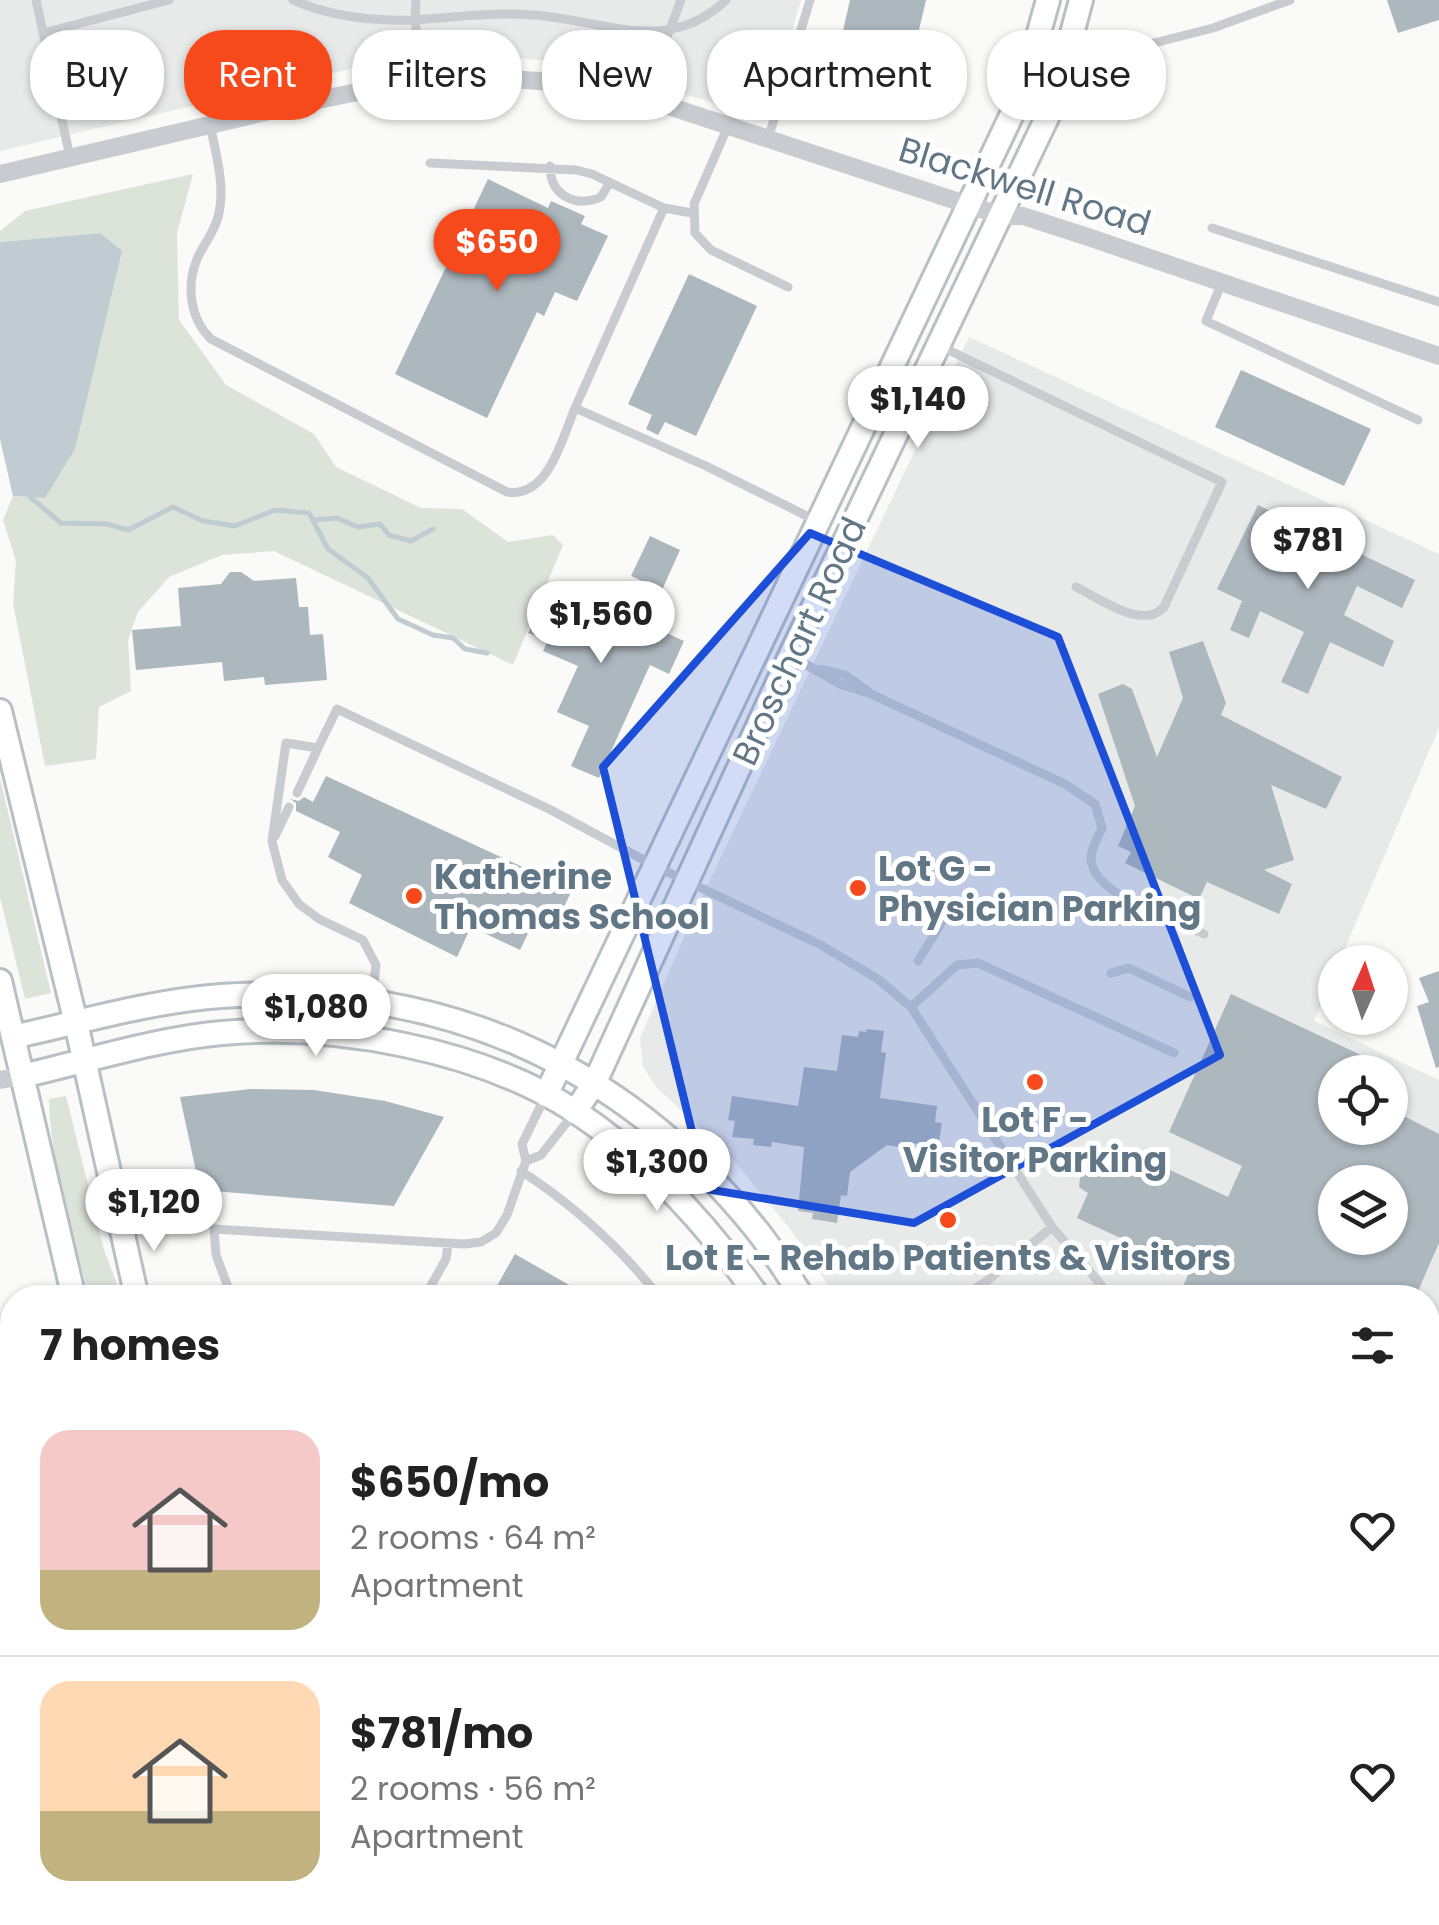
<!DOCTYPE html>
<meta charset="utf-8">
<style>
:root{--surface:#fff;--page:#f6f6f6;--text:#222;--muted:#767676;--line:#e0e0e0;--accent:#f6491c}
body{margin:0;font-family:Poppins,sans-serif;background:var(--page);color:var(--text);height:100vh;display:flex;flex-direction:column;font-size:38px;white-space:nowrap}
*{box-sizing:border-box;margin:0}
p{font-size:32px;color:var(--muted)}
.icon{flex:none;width:55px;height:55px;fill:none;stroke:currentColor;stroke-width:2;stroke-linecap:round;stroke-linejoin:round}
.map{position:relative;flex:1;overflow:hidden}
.details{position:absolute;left:0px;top:1285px;width:1440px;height:640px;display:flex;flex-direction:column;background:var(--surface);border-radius:40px 40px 0 0;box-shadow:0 2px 8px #0004}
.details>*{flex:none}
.banner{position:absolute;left:30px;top:30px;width:1380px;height:90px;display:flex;gap:20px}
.needle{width:65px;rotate:3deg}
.fabs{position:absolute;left:1318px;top:945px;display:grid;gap:20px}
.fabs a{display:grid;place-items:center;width:90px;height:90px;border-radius:50%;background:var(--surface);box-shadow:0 2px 8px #0004;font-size:50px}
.price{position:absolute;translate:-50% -85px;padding:0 22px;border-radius:35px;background:#fff;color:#222;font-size:32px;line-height:65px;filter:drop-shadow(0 2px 5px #0008)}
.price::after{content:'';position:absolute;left:50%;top:60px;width:30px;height:22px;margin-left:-15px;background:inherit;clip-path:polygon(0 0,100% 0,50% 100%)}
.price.on{background:var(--accent);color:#fff}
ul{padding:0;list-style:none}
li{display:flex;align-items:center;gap:30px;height:250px;padding:0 40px}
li+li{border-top:2px solid var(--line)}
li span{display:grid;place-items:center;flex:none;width:280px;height:200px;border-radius:30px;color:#555}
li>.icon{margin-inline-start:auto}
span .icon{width:120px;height:120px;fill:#fffc;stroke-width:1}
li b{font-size:42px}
h2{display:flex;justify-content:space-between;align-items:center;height:120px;padding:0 40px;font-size:42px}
.pill{padding:0 35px;border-radius:40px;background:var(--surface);box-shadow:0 2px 8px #0004;font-size:35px;line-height:90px}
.pill.on{background:var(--accent);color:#fff}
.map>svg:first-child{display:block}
</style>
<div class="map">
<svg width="1439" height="1925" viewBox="0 0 1439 1925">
<rect width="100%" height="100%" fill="#fafaf8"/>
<path fill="#e8e9e9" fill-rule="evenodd" d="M0 0H801L772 101 762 110 747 112 572 63 471 54 371 64 0 151Z
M969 337 1439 554V728L1339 962H1335V972L1314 1021 1439 1080V1699L1428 1700V1298L836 1297 791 1230 730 1156 657 1088 643 1067 640 1038 699 903ZM1335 1072H1390V1128H1335ZM1335 1182H1390V1238H1335Z
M640 1913H770L788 1925H631Z"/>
<path fill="#dce3d8" d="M193 174 177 233 179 320 226 385 314 434 336 467 421 508 462 509 508 542 553 535 563 545 513 665 274 551 222 555 169 577 138 612 128 640 131 691 99 707 96 759 45 766 13 603 16 561 3 520 13 496 45 498 100 233 0 242V231L25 211Z
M0 778 51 993 25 999 0 897Z
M66 1096 104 1250 122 1297H89C74 1234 50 1165 49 1099Z"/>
<path fill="#c0ccd1" d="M100 233 122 251 75 449 45 498 13 496 0 439V242Z"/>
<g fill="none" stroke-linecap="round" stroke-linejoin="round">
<path stroke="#c0ccd1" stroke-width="5" d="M30 497 61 523 107 524 128 530 173 507 203 521 235 526 275 510 309 513 328 549 368 578 398 619 433 635 453 638 465 649 487 653
M313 520 337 518 358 527 380 524 389 535 411 541 433 529"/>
</g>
<path fill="#adb7be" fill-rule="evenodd" d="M850 0H926L914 51 842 35Z
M1387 0H1439V20L1398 33Z
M488 179 548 208 551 201 585 216 581 224 608 236 577 301 555 292 544 316 537 312 487 418 395 374Z
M689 274 757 306 696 436 665 422 658 435 646 429 652 415 628 404Z
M1241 370 1371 429 1344 486 1215 427Z
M1258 505 1415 580 1402 608 1357 586 1344 615 1394 641 1383 667 1330 642 1308 694 1281 682 1304 632 1260 611 1249 638 1230 630 1242 601 1217 589Z
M650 536 680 550 662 590 631 576Z
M230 572H241L254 581 296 578 299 607H308L310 635 323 634 327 680 265 685 264 677 224 681 222 662 136 670 132 630 181 626 178 588 221 584Z
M548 590 567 598 571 590 684 641 669 674 650 665 599 778 571 766 589 726 557 712 578 666 543 651 548 640 528 633Z
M1203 641 1226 703 1221 715 1342 777 1326 809 1271 785 1294 860 1264 870 1292 884 1279 914 1207 882 1199 899 1125 863 1131 852 1118 846 1135 806 1098 694 1123 684 1132 689 1157 757 1183 698 1169 652Z
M326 776 572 890 553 930 534 921 520 950 471 927 457 957 349 903 362 875 328 857 340 832 296 811V803L290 799 299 801 304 797 313 802Z
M1439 971V1067L1436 1068 1417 1006 1429 1002 1419 978Z
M1231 994 1397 1072H1335V1128H1390V1109L1439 1134V1243L1415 1298H1178L1190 1270 1077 1218 1088 1193 1079 1187 1081 1171 1088 1166 1100 1165 1110 1142 1228 1197 1242 1166 1169 1132ZM1335 1182H1390V1238H1335Z
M867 1029 884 1031 881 1052 886 1053 880 1098 937 1106 935 1122 942 1123 938 1147 911 1143 910 1149 887 1145 850 1172 847 1196 841 1195 837 1223 812 1219 813 1213 798 1211 804 1147 772 1142 771 1147 753 1145 754 1139 732 1137 735 1121 728 1120 732 1096 798 1106 804 1067 837 1071 842 1035 858 1037 859 1031 866 1032Z
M251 1089 314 1090 385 1101 444 1117 394 1206 200 1190 180 1097Z
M515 1254 592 1298H490Z"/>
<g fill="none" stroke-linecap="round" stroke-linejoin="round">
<g stroke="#b9c0c5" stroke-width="28">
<path id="secondary" d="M0 711 76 1023 137 1298
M0 981 74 1298
M13 1037C81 1022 151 1001 221 996 436 981 621 1061 756 1229 773 1250 788 1275 803 1298
M22 1076C88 1061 155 1039 222 1033 335 1023 477 1049 573 1110 646 1157 709 1227 759 1298
M546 1095 1022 93 1048 0
M575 1112 595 1082 790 656 1053 105 1081 0
M0 1602 12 1605
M1428 1728 1439 1727
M1428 1761H1439
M829 1912 847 1925
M587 1925 595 1912"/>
</g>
<path stroke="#c8ccd0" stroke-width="9" d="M36 0 70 157
M293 0C332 17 372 21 415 20L422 79
M416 0 415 20C453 17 494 12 532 15 602 19 667 57 726 0
M43 33 169 0
M1074 36 1150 44 1213 28 1290 0
M644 98 681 0
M210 125C216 154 226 187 218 217 214 233 203 245 197 259 186 286 190 319 211 339L507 492C549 498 562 438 575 408
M728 126 694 204 695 233 711 250 788 287
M768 139 810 0
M430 163 576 170 592 174 664 208 575 408 706 466 817 521
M550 166C550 196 576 208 601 197L610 182
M664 208 692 213
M1212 228 1439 302
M1222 282 1206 321 1418 420
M940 346 1222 482 1164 607C1143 631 1099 598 1076 587
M793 657 840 684 871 694 1065 784 1095 804 1102 828C1098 837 1091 848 1091 858 1091 895 1175 921 1204 934
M821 669 845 675 869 692
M318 748 337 709 549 809 657 867 819 944 878 979 911 1007 1052 1227 1112 1298
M297 793 318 748 286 743 272 841 282 880 299 904 319 919 363 940 376 965 372 999
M275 836 289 807
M918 961 947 914 962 909 983 913
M1111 973 1129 968 1190 997
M911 1007 957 965 978 963 1174 1053
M526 1161 541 1155 575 1112
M521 1171C575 1206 620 1247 660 1298
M232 1298 216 1255 214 1229 464 1244 481 1242 496 1233 507 1215 526 1161 522 1144 545 1097
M424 1298 446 1259 448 1244
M719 1298 746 1280
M961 1298 988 1280 1052 1227
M313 1912 331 1925
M449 1912 470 1925
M216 1925 222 1912
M1275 1925 1282 1912"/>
<path stroke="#c8ccd0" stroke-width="18" d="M0 174 308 102 422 79 476 77 556 82 644 98 1002 216H1023L1085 236 1439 356
M0 1080 22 1076"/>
<use href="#secondary" stroke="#fff" stroke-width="22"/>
</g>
<path fill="#1d4ed8" fill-opacity="0.2" stroke="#1d4ed8" stroke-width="8" stroke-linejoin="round" d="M810 533 1058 637 1220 1055 914 1223 706 1189 603 767Z"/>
<g fill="#f6491c" stroke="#fff" stroke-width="4">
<circle cx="858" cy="888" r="10"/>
<circle cx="414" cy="896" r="10"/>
<circle cx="1035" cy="1082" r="10"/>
<circle cx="948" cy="1220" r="10"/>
</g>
<g text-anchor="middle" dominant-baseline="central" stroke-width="10" stroke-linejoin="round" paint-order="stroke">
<g font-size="35" fill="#627786" stroke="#fff">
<text transform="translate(1025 186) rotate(17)">Blackwell Road</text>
<text transform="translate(799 641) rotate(-65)">Broschart Road</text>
</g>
<g font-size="35" font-weight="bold" fill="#627786" stroke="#fff" text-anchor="start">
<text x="878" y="868">Lot G -<tspan x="878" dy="40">Physician Parking</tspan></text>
<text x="434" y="876">Katherine<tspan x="434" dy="40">Thomas School</tspan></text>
<text x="1035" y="1119" text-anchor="middle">Lot F -<tspan x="1035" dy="40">Visitor Parking</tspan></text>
<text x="948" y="1257" text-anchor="middle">Lot E - Rehab Patients &amp; Visitors</text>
</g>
</g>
</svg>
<div class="fabs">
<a><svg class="needle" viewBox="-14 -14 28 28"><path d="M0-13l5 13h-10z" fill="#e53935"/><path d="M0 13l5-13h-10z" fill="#767676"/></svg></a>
<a><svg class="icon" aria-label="locate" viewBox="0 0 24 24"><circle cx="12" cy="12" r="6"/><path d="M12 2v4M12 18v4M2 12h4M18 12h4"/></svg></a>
<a><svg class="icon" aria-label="layers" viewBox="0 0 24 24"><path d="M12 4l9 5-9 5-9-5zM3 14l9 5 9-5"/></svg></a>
</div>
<b class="price on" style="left:497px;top:294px">$650</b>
<b class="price" style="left:918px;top:451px">$1,140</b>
<b class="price" style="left:1308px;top:592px">$781</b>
<b class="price" style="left:601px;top:666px">$1,560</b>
<b class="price" style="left:316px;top:1059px">$1,080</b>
<b class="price" style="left:657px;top:1214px">$1,300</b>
<b class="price" style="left:154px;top:1254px">$1,120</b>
<div class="banner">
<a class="pill">Buy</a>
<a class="pill on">Rent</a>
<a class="pill">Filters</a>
<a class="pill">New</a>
<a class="pill">Apartment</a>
<a class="pill">House</a>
</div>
<section class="details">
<h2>7 homes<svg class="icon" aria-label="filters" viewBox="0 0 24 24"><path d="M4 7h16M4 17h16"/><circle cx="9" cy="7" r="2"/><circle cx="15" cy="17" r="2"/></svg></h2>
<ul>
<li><span style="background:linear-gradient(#f6c9c9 70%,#c2b280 0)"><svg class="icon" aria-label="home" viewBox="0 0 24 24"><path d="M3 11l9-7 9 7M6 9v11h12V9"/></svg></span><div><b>$650/mo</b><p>2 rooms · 64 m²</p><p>Apartment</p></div><svg class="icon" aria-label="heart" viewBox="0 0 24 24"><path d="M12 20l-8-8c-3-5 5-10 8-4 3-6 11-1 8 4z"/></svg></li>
<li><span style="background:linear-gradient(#ffd9b3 65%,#c2b280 0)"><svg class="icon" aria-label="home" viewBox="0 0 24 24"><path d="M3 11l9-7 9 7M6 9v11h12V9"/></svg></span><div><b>$781/mo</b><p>2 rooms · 56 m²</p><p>Apartment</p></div><svg class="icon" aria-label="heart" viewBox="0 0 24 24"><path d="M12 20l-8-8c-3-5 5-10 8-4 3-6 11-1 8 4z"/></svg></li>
</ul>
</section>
</div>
